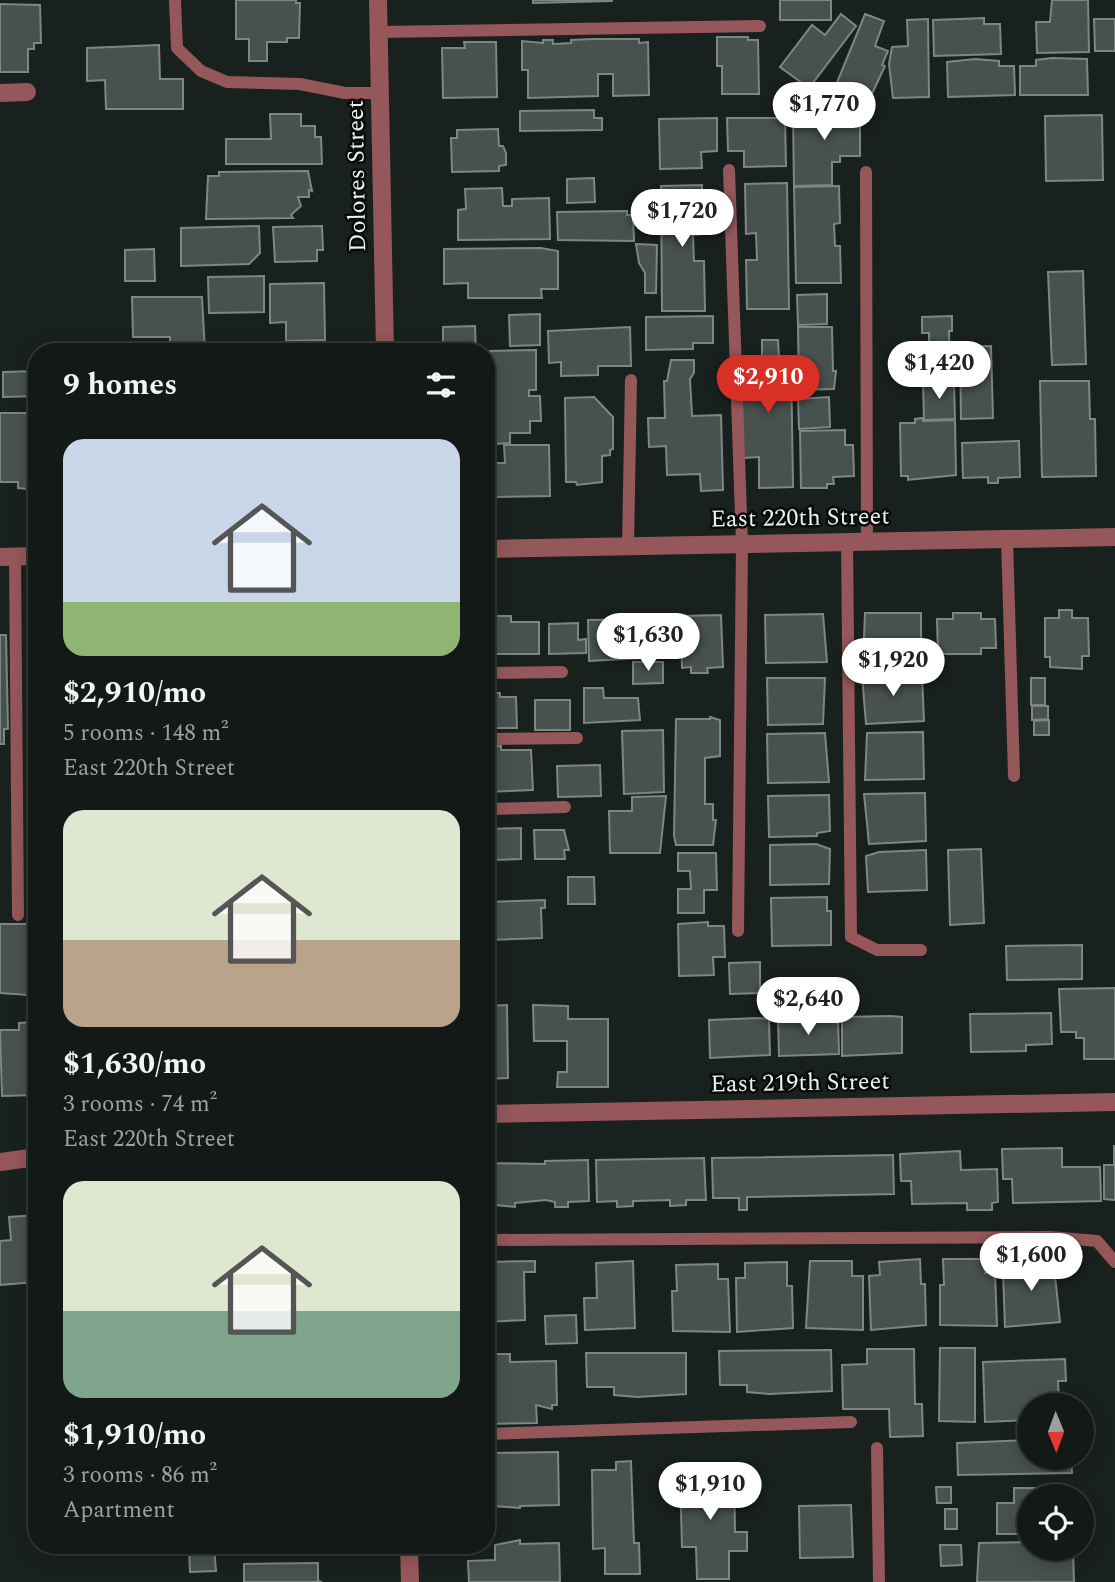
<!DOCTYPE html>
<meta charset="utf-8">
<style>
:root{--surface:#131916;--page:#202623;--text:#f1f3f6;--muted:#9da0a1;--line:#323835;--accent:#d93025}
body{margin:0;font-family:Spectral,serif;background:var(--page);color:var(--text);height:100vh;display:flex;flex-direction:column;font-size:26px;white-space:nowrap}
*{box-sizing:border-box;margin:0}
p{font-size:23px;color:var(--muted)}
.icon{flex:none;width:38px;height:38px;fill:none;stroke:currentColor;stroke-width:2;stroke-linecap:round;stroke-linejoin:round}
.map{position:relative;flex:1;overflow:hidden}
.side{position:absolute;left:28px;top:343px;width:467px;height:1211px;display:flex;flex-direction:column;background:var(--surface);border-radius:28px;box-shadow:0 4px 18px #0003,0 0 0 2px var(--line)}
.side>*{flex:none}
.needle{width:46px;rotate:179deg}
.controls{position:absolute;left:1017px;top:1393px;display:grid;gap:14px}
.controls a{display:grid;place-items:center;width:77px;height:77px;border-radius:50%;background:var(--surface);box-shadow:0 4px 18px #0003,0 0 0 2px var(--line);font-size:35px}
.price{position:absolute;translate:-50% -60px;padding:0 16px;border-radius:24px;background:#fff;color:#222;font-size:23px;line-height:46px;filter:drop-shadow(0 2px 4px #0008)}
.price::after{content:'';position:absolute;left:50%;top:42px;width:21px;height:16px;margin-left:-10px;background:inherit;clip-path:polygon(0 0,100% 0,50% 100%)}
.price.selected{background:var(--accent);color:#fff}
ul{padding:0;list-style:none}
li{display:grid;align-content:center;gap:14px;height:371px;padding:0 35px}
li span{display:grid;place-items:center;height:217px;border-radius:21px;color:#555}
li>.icon{margin-inline-start:auto}
span .icon{width:126px;height:126px;fill:#fffc;stroke-width:1}
li b{font-size:30px}
h2{display:flex;justify-content:space-between;align-items:center;height:84px;padding:0 35px;font-size:30px}
.map>svg:first-child{display:block}
</style>
<div class="map">
<svg width="1115" height="1582" viewBox="0 0 1115 1582">
<rect width="100%" height="100%" fill="#19211e"/>
<path fill="#47514d" stroke="#7c8783" stroke-width="2" d="M236 0H296V3H300L299 38H287V42H267V61H249V39H236Z
M533 0H612V1L533 3Z
M780 0H831V20H780Z
M1052 0H1088L1089 52 1037 53 1036 22H1050Z
M0 4 40 5 41 43H34V49H28V72H0Z
M841 14 856 26 809 88 780 67 812 25 825 35Z
M865 14 884 21 875 46 888 51 882 65 885 66 870 98 836 85Z
M984 18V24H1000L1001 54 934 56 933 20Z
M928 19 929 97 893 98 889 64 892 47 908 46 907 20Z
M1094 19H1115V51H1095Z
M717 37H748V40H758L759 94H722V66H717Z
M593 39H639V43L648 42 649 95 613 96V74H598V96L528 98V70H522V41L543 43V40H553V44L571 43V40Z
M464 42H496L497 97 443 98 442 48H465Z
M159 45 160 79H183V109H106L105 80 87 81V48Z
M1052 58 1087 59 1088 95H1020V66H1036V60Z
M975 59 999 61V66H1014L1015 95 948 97 947 62Z
M855 102V118H860V156H840V162H832V185L794 186 793 116H817V103Z
M594 110V118H602V130L520 131V111Z
M270 114H301V126H315V137H321L322 164H226V139H271Z
M1102 115 1103 180 1046 181 1045 116Z
M717 118V151L701 152 702 168 660 169 659 119Z
M727 118H785L786 166 744 167V151H728Z
M498 129 499 146H503L506 153V165L499 166V171L452 172 451 138H457V130Z
M308 171 312 191 309 190V197H298L301 206 291 215 293 218 206 219 208 176H219V172Z
M594 178 595 202 567 203V179Z
M787 183 789 309H747L746 260H757L756 233 746 234 745 184Z
M702 185V234L693 235 694 261H704L705 311H662L661 186Z
M839 186 840 223 834 224 835 246H840L841 283H796L794 187Z
M502 188 503 206H512V199L549 198 550 239 458 240V210L466 209 465 189Z
M627 211V215H633L634 241 558 240 557 212Z
M259 226 260 253 249 264 181 266V228Z
M322 226 323 250H317V261L275 262 273 227Z
M636 244 657 245 656 293H645V273L639 263Z
M541 248 558 251V289H541L542 298H468V283L444 284V249Z
M154 249 155 281H125V250Z
M1083 271 1086 364 1052 365 1048 272Z
M264 276V312L209 313 208 277Z
M324 283 325 340 286 341V322L270 323V284Z
M827 294V324L798 325 797 295Z
M132 297H202L205 352H170V337H133Z
M540 314V345L510 346 509 315Z
M713 316V343H693V349L646 350V317Z
M952 316V331H949L950 378 907 379V364H900V350L929 349V333H922V317Z
M475 326 476 352H443V327Z
M630 327 631 366H598V375L561 376V362L549 363 548 331Z
M798 327H832L833 371H836L834 389 799 390Z
M762 340H778L779 357H791L793 487 759 488V457L743 458 741 357H762Z
M991 346 993 418 961 419 960 347Z
M536 350V390H529V396H540L541 421H530V433H510V443L495 444V432H490V351Z
M671 360H694V373L690 379 692 416 721 415 723 490 701 491 700 474 667 475 666 446 649 447 648 418H665L664 381H667Z
M37 371V396L3 397V372Z
M1040 381H1089L1090 419H1095L1096 476 1042 477Z
M954 382 955 419 924 420 923 383Z
M594 397 613 417V449L610 450V455L602 456V482L577 485 576 482H566L565 398Z
M829 397 830 427 799 429 798 399Z
M0 413H37V482H28V489L18 488V482H0Z
M923 418V421L955 420 956 475 908 480V476H901L900 423H915V419Z
M845 430V445H853L854 476 833 477 834 484H827V488H801L800 431Z
M1019 441 1020 477 998 478V483H988V477L963 478 962 443Z
M504 445H549L550 496 492 497V463H505Z
M1059 610H1072V618H1088L1089 656H1082V669L1050 667V657H1045V618H1059Z
M865 613H921V660L863 661Z
M953 613H981V619H995L996 648H981V654H938L937 619H953Z
M823 614 827 662 766 663 765 615Z
M721 615 723 667 707 668 708 673H691V667L682 668 681 616Z
M495 616H511V622H539V654H486V618Z
M662 619V657L589 661 588 620Z
M578 623V640L586 639V653L549 654V624Z
M29 625H37V723H31Z
M0 635H6L8 729H4V744H0Z
M633 662H663V683L633 684Z
M922 674 924 721 866 724 862 675Z
M767 678H825L823 724 768 725Z
M1031 678H1045V705H1031Z
M584 688H603L604 698H638L640 720 584 723Z
M493 693H500V697H516L517 728H486V697H493Z
M535 700H570V730H535Z
M1032 706H1048V719L1032 720Z
M710 717 720 720V756L705 758V804H713V820H716L713 845H676L674 836 676 719H710Z
M1049 720V735H1034V721Z
M663 730 664 792 624 794 622 731Z
M923 732 924 779 865 780 867 733Z
M825 733 829 782 768 783 767 734Z
M494 746H501V750H531L533 790 486 792V751H494Z
M34 752H37V814H34Z
M600 765 601 796 558 797 557 766Z
M925 793 926 841 869 844 864 794Z
M829 795 830 831 817 833V836L769 837 768 796Z
M666 796 660 853H610L609 811H632V797Z
M486 822H490V829L521 828V859L492 860V851H486Z
M534 830H564L569 850H564L565 859H535Z
M816 844 830 849 829 884 770 885V845Z
M981 849 984 923 950 925 948 850Z
M926 850 927 890 868 892 866 856 879 852Z
M678 853H716L717 890H704V913H678V889H691L690 871H678Z
M34 859H37L36 976Z
M568 877H594L595 904H568Z
M827 897V911H831V945L772 946 771 898Z
M545 900V908H541L542 938 486 940V902Z
M708 922V926H724L725 957H713L714 975 679 976 678 924Z
M0 924H27V995L0 993Z
M1082 945V979L1007 980 1006 946Z
M760 962V993L730 994 729 963Z
M1115 988V1059H1084V1038H1076V1032H1061L1059 989Z
M507 1005 508 1078 486 1079V1006Z
M533 1005 568 1006V1019H608V1087H557L558 1072H567V1041H534Z
M1051 1013 1052 1044 1026 1045V1051L971 1052 970 1014Z
M891 1016 902 1017V1053L842 1056V1017Z
M827 1017 838 1019 839 1054 779 1056 778 1019Z
M759 1018 769 1019 770 1055 710 1058 709 1020Z
M37 1022V1095L2 1096 0 1030H19V1023Z
M1114 1146H1115V1200L1104 1199V1165H1114Z
M1062 1148V1167H1100L1101 1201 1013 1203 1012 1179H1003L1002 1149Z
M960 1151 961 1170 997 1169 998 1202 992 1203V1210H967V1203L912 1204 911 1181H901L900 1154Z
M893 1155 894 1194 747 1197V1210H739V1198H713L712 1158Z
M704 1158 706 1200H686V1205L670 1206V1200L633 1201V1206L617 1207V1201L597 1202 596 1160Z
M588 1160 589 1201 568 1202V1207H555V1202L546 1200 515 1203V1207L486 1204V1163L545 1164V1161Z
M37 1215 36 1282 0 1285V1241L11 1240 9 1217Z
M1053 1257 1060 1322 1005 1327 1003 1273 1013 1272 1012 1259Z
M920 1259 921 1284H925L926 1325 871 1330 869 1276 880 1275 879 1262Z
M943 1259H984L985 1273H995L997 1326 940 1325V1285H944Z
M535 1261V1272H524L525 1320 486 1322V1262Z
M633 1261 635 1328 585 1330 584 1298H597L596 1263Z
M810 1261H852V1276H863V1330L806 1328Z
M787 1262V1286H792L793 1328 737 1332 736 1278H745V1263Z
M718 1264V1279H728L730 1332 673 1331 672 1291H677L676 1265Z
M576 1315 577 1343 546 1344 545 1316Z
M940 1348H975V1422L939 1421Z
M867 1349H914L915 1404H922L923 1436 890 1437 889 1409H843L842 1365 867 1364Z
M831 1350 832 1391 769 1394 747 1392V1385H720L719 1351Z
M586 1353H686V1394L637 1397 614 1395V1387H587Z
M486 1354H510V1362L556 1361 557 1405H552V1409L536 1405 537 1423 486 1424Z
M1065 1359 1066 1381H1058L1059 1405H1029V1420L985 1422 983 1362Z
M1029 1440V1458H1071L1072 1473 958 1475 957 1443Z
M558 1452 559 1505 520 1506V1508L494 1506V1494H486V1453Z
M631 1461 634 1543H639L640 1574H605V1548L593 1549 592 1470H616V1462Z
M734 1472 735 1532H747V1551H729V1579H697L696 1547H682L680 1473Z
M936 1487H951V1503H937Z
M1014 1488H1044V1496H1029V1534H997V1503H1014Z
M851 1505 853 1557 800 1558 799 1506Z
M945 1509H957V1529H945Z
M520 1540V1544L559 1543 560 1582H469L468 1561 495 1560V1545Z
M1029 1542V1549H1073L1074 1582H977L979 1543Z
M940 1545H961L962 1565 941 1566Z
M214 1547 216 1571 190 1572 189 1549Z
M318 1563V1581L322 1582H244V1564Z"/>
<g fill="none" stroke-linecap="round" stroke-linejoin="round">
<path stroke="#955759" stroke-width="12" d="M175 1 177 48 201 71 227 82 300 84 345 93H380
M378 32 760 26
M729 170 742 544 738 931
M866 172 867 541
M1007 539 1014 776
M847 542 851 937 877 950H921
M628 546 631 380
M15 556 18 915
M486 673 562 672
M486 739 577 738
M486 809 565 807
M486 1240 1050 1237 1097 1241 1115 1262
M486 1434 851 1422
M877 1448 879 1582"/>
<path stroke="#955759" stroke-width="18" d="M0 93 27 92
M486 1114 1115 1102
M0 1162 37 1157"/>
<path stroke="#955759" stroke-width="18" d="M378 0 385 352
M486 549 1115 537
M0 557 37 556
M409 1545 410 1582"/>
</g>
<g text-anchor="middle" dominant-baseline="central" stroke-width="5" stroke-linejoin="round" paint-order="stroke">
<g font-size="24" fill="#ecf2ef" stroke="#070a08">
<text transform="translate(357 176) rotate(-91)">Dolores Street</text>
<text transform="translate(800 518) rotate(-1)">East 220th Street</text>
<text transform="translate(800 1083) rotate(-1)">East 219th Street</text>
</g>
</g>
</svg>
<div class="controls">
<a><svg class="needle" viewBox="-14 -14 28 28"><path d="M0-13l5 13h-10z" fill="#e53935"/><path d="M0 13l5-13h-10z" fill="#9da0a1"/></svg></a>
<a><svg class="icon" aria-label="locate" viewBox="0 0 24 24"><circle cx="12" cy="12" r="6"/><path d="M12 2v4M12 18v4M2 12h4M18 12h4"/></svg></a>
</div>
<b class="price" style="left:824px;top:142px">$1,770</b>
<b class="price" style="left:682px;top:249px">$1,720</b>
<b class="price" style="left:939px;top:401px">$1,420</b>
<b class="price selected" style="left:768px;top:415px">$2,910</b>
<b class="price" style="left:648px;top:673px">$1,630</b>
<b class="price" style="left:893px;top:698px">$1,920</b>
<b class="price" style="left:808px;top:1037px">$2,640</b>
<b class="price" style="left:1031px;top:1293px">$1,600</b>
<b class="price" style="left:710px;top:1522px">$1,910</b>
<section class="side">
<h2>9 homes<svg class="icon" aria-label="filters" viewBox="0 0 24 24"><path d="M4 7h16M4 17h16"/><circle cx="9" cy="7" r="2"/><circle cx="15" cy="17" r="2"/></svg></h2>
<ul>
<li><span style="background:linear-gradient(#c9d6e8 75%,#8fb573 0)"><svg class="icon" aria-label="home" viewBox="0 0 24 24"><path d="M3 11l9-7 9 7M6 9v11h12V9"/></svg></span><div><b>$2,910/mo</b><p>5 rooms · 148 m²</p><p>East 220th Street</p></div></li>
<li><span style="background:linear-gradient(#dfe7d0 60%,#b9a48a 0)"><svg class="icon" aria-label="home" viewBox="0 0 24 24"><path d="M3 11l9-7 9 7M6 9v11h12V9"/></svg></span><div><b>$1,630/mo</b><p>3 rooms · 74 m²</p><p>East 220th Street</p></div></li>
<li><span style="background:linear-gradient(#dfe7d0 60%,#7fa58c 0)"><svg class="icon" aria-label="home" viewBox="0 0 24 24"><path d="M3 11l9-7 9 7M6 9v11h12V9"/></svg></span><div><b>$1,910/mo</b><p>3 rooms · 86 m²</p><p>Apartment</p></div></li>
</ul>
</section>
</div>
